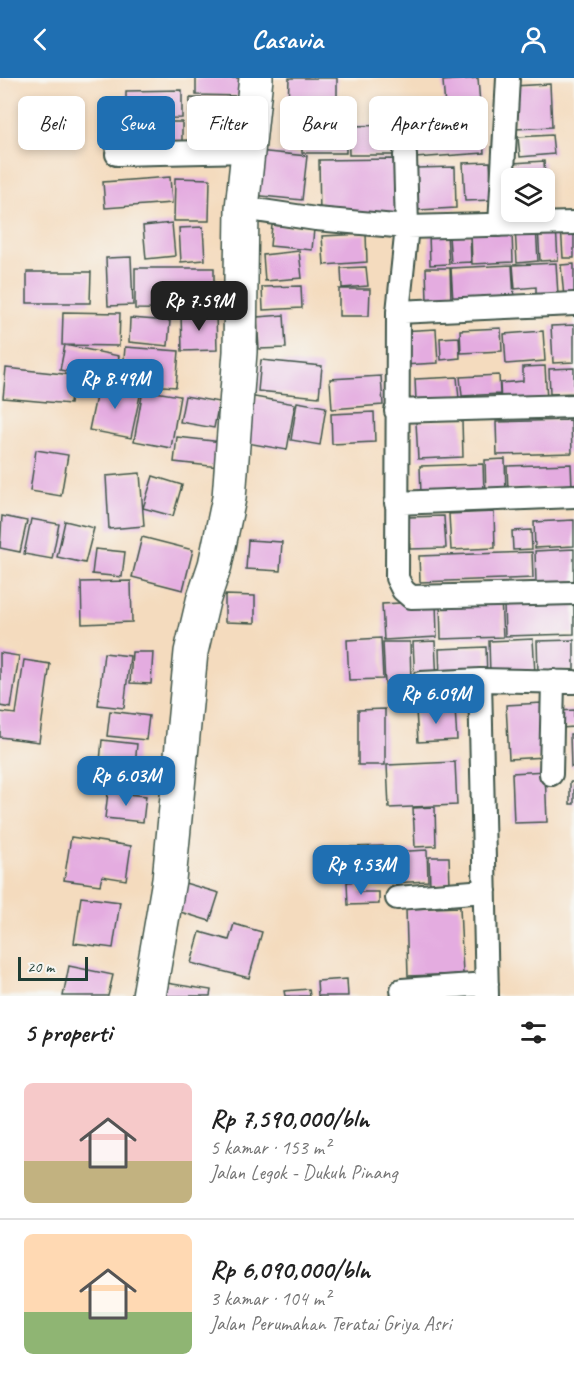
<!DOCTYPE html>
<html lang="id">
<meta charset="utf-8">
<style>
:root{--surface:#fff;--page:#f6f6f6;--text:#222;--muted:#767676;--line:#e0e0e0;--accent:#1f6fb2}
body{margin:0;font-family:Caveat,sans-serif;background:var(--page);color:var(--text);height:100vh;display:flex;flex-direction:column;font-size:22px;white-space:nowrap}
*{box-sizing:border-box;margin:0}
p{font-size:20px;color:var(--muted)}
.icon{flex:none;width:33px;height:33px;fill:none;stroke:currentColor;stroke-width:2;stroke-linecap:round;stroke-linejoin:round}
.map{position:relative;height:918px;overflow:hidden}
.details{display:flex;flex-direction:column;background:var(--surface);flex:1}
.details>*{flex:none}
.banner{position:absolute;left:18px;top:18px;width:538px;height:54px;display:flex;gap:12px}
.buttons{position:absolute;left:501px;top:90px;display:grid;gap:12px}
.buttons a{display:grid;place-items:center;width:54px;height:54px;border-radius:9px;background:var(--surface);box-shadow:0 3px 9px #0003;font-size:30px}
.scale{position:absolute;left:18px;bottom:15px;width:70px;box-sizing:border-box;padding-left:6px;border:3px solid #1f3d34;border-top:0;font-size:16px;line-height:21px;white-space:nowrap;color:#1f3d34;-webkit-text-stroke:4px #f6f6f2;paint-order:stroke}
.price{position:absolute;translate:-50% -51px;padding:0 14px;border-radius:12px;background:var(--accent);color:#fff;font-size:20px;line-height:39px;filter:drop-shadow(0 2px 3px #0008)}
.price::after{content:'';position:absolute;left:50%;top:36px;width:18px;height:14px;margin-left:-9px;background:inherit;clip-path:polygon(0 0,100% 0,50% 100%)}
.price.current{background:#222;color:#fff}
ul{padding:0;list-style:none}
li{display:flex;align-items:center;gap:18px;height:150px;padding:0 24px}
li+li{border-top:2px solid var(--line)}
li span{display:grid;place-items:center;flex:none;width:168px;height:120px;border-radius:9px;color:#555}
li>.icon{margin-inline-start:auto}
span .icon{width:72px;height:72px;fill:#fffc;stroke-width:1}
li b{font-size:26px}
h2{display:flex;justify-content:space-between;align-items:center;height:72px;padding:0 24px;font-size:26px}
.chip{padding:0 21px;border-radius:9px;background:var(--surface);box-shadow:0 3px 9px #0003;font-size:21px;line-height:54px}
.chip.current{background:var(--accent);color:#fff}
header{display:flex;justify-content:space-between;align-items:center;height:78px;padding:0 24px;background:var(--accent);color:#fff;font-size:27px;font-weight:700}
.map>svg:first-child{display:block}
</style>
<header><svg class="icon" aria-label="back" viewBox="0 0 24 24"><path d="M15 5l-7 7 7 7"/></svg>Casavia<svg class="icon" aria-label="person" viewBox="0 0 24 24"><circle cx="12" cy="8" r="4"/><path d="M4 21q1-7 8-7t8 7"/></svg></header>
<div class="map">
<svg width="574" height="918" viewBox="0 0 574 918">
<rect width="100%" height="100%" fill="#f6f6f2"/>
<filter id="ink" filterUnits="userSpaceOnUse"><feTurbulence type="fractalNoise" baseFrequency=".0167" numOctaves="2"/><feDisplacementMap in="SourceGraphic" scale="12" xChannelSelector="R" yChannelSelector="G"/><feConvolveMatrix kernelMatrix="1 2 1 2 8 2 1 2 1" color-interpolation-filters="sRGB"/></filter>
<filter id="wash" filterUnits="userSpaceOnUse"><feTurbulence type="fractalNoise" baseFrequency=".008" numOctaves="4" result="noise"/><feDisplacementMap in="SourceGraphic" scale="24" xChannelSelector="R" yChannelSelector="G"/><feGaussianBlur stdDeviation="1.35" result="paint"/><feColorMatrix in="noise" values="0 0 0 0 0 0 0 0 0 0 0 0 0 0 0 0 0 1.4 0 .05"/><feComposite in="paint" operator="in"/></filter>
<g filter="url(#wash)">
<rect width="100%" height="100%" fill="#f4dbbe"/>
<g id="blocks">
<path fill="#e4ace0" d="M196 0H240V18L196 17Z
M289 0H337V28L288 27Z
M478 0 481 40 446 43 443 3Z
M550 6 552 49 516 51 513 8Z
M182 12V40L126 41V13Z
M190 20 240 21 239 47 189 46Z
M424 38 425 54 482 50 484 75 415 80 413 39Z
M134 44H182V73H134Z
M302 45H346V75H302Z
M400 47V77H349L348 48Z
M552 57 554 76 520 79 518 59Z
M257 73 307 78 302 122 252 117Z
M395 81 396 138 320 140 319 82Z
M544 83 545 100H514L513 85Z
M490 84 492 122 465 123 463 85Z
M455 89 456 130 418 132 416 90Z
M170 99 172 125 105 130 103 104Z
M175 100 210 101 209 143H174Z
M544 113H546L548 138 516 140V134H544Z
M172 145 175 178 146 181 143 148Z
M574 146V180H563L561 147Z
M272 147 314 151 312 172 270 168Z
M536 148 538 183 517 185 515 149Z
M538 148H556L558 182 540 183Z
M203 149 205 182 181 184 179 150Z
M512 153 513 184 472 186 471 154Z
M366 156 367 184 324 187 322 158Z
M429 156H447L449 186 430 187Z
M470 157 471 184 451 185 449 158Z
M299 173 302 200 265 203 263 177Z
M131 179 133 227 108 228 106 180Z
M556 185 558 217 536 218V209L515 211 513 187Z
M574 186V220H564L561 187Z
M512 187 514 221 453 223 451 190Z
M366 189 368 208 342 210 341 190Z
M135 190H214V232L135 231Z
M426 190H450L451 223H427Z
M27 194H91L90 225H27Z
M301 208 302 230 263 232 262 209Z
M339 211H370L369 238H339Z
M63 234 120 235 119 268 62 267Z
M216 235 217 272 182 273 181 236Z
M284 237 286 270 259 271 257 239Z
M130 240 170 243 168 268 129 264Z
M574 247V284L553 285 551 248Z
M501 250 502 273 461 275 460 252Z
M436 251 438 285 402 287 400 253Z
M543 253 545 283 506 286 504 256Z
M459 259 460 280 441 282 440 260Z
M65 267 119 278 114 303 60 292Z
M125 269 179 273 176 309 122 305Z
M261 282 322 288 319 319 258 313Z
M545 288 547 322 501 327 500 305 523 303V289Z
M6 290 73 297 70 326 3 320Z
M574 290V315L550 316 549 291Z
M499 297 500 316 462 318 460 299Z
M381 298 383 327 332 331 330 301Z
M457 299 459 321 416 323 415 301Z
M99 304 141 313 131 360 89 352Z
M143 312 180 318 171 370 134 363Z
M185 318 219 324 214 350 180 344Z
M249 318 295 326 287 372 241 364Z
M297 324 326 329 320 367 291 362Z
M374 334 375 364 332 366 331 336Z
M462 342 463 379 418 381 416 344Z
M571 342 572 375 497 377 496 344Z
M177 359 222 364 219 389 174 384Z
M36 372 68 377 61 418 30 413Z
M505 381 506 417 486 419 485 382Z
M483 386 484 415 421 417 420 388Z
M571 386 572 409 508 412 507 388Z
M140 395 144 448 109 451 106 398Z
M153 398 182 407 173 438 143 430Z
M494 434 495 470 451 472 449 436Z
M2 438 27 443 20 474 0 470Z
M444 438 446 470 410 471 408 439Z
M31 441 59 446 52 481 24 476Z
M574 442V468L535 470 534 444Z
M65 443 94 450 85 485 57 479Z
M531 452 532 471 513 472 512 453Z
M142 459 193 472 183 512 132 499Z
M248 462 282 464 280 493 246 491Z
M95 471 125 474 122 499 92 496Z
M574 471V503L536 505 535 473Z
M532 474 533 500 420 504 419 478Z
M131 503 132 544 82 546 81 504Z
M225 517 255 518V545L225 544Z
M501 521 503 559 441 561 440 523Z
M436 523 437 559 384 562 382 526Z
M574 523V556L505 558 504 526Z
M381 560 383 601 349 602 347 562Z
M533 561 535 596 490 597 489 563Z
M574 562V592L538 594 537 563Z
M435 563 437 604 415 605 413 564Z
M383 564H410L411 605 385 606Z
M486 569 487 599 440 600 439 571Z
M132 574H153L151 606 130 605Z
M0 575 19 578 11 630 0 628Z
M104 575 130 578 124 630 98 627Z
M24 582 50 586 39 664 0 659V634L16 636Z
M542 625 545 679 509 681 506 627Z
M455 630 457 662 418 664 416 632Z
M385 631V687H358V632Z
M574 632V649L561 650 560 633Z
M110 633 149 638 146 662 107 658Z
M570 656H574V689H571Z
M102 662 137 666 133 709 98 705Z
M455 684 457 727 389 730 387 687Z
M545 693 547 744 514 745 512 695Z
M570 704H574V726H570Z
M108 714 146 718 143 744 105 740Z
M435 729 436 768 415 769 413 730Z
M71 759 131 768 126 802 102 798 100 807 64 802Z
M385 768 386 797 349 799 348 769Z
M427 772 428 803 392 805 391 774Z
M429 779H449L450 806 430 807Z
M358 803 359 814H379V826L348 827 347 804Z
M185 805 219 815 210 843 177 833Z
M81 819 120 824 113 870 74 865Z
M460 829 463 896 408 898 406 831Z
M234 846 262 854 249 900 191 885 200 854 229 862Z
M69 888 113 897 108 918H63Z
M347 901 348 918H318L317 903Z
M160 904 211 912 210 918H157Z
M309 911 310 918H285L284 913Z"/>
</g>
</g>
<g filter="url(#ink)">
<use href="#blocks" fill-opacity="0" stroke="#3f5549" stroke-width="1.5"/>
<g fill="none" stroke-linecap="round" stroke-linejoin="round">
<g stroke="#3f5549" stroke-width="26">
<path id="street" d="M117 76 248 73
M405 77 407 149 398 234 397 500 403 512 411 519 574 515
M242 130 316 141 407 149 574 145
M500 147 508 0
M398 234 574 226
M396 333 574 328
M396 425 574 418
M480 602 487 918
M421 605 480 602 574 604
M551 696 553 603
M397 820 485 813
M402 912 487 906"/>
</g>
<g stroke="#3f5549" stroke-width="36">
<path id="secondary" d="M149 918 169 802 191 574 203 523 215 487 229 420 240 274 242 130 256 0"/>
</g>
<use href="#street" stroke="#fff" stroke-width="22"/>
<use href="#secondary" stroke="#fff" stroke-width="33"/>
</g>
</g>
</svg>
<div class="buttons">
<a><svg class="icon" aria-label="layers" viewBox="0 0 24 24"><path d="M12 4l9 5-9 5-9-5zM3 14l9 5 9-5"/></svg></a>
</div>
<div class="scale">20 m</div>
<b class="price current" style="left:199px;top:254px">Rp 7.59M</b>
<b class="price" style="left:115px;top:332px">Rp 8.49M</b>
<b class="price" style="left:436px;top:647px">Rp 6.09M</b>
<b class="price" style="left:126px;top:729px">Rp 6.03M</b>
<b class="price" style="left:361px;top:818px">Rp 9.53M</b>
<div class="banner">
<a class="chip">Beli</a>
<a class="chip current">Sewa</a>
<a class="chip">Filter</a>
<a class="chip">Baru</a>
<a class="chip">Apartemen</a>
</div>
</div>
<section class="details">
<h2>5 properti<svg class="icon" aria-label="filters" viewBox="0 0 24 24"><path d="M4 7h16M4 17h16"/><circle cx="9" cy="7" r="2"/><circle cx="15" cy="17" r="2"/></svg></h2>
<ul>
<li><span style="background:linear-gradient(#f6c9c9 65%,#c2b280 0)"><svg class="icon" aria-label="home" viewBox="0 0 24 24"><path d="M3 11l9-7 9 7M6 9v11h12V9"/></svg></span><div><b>Rp 7,590,000/bln</b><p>5 kamar · 153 m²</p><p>Jalan Legok - Dukuh Pinang</p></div></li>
<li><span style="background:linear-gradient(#ffd9b3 65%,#8fb573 0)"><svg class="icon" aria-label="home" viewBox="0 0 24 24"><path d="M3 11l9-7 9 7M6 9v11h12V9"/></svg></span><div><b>Rp 6,090,000/bln</b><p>3 kamar · 104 m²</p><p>Jalan Perumahan Teratai Griya Asri</p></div></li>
</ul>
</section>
